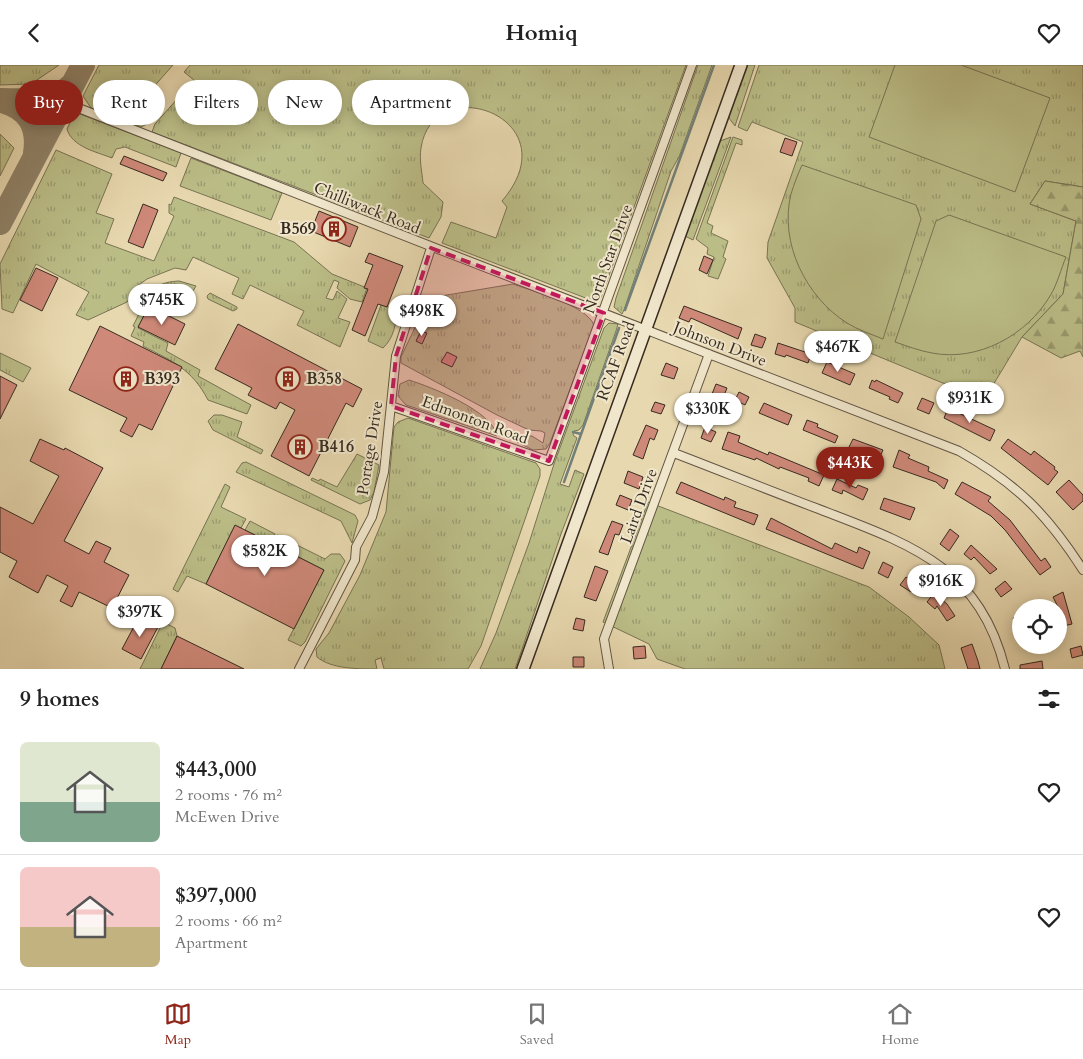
<!DOCTYPE html>
<meta charset="utf-8">
<style>
:root{--surface:#fff;--page:#f6f6f6;--text:#222;--muted:#767676;--line:#e0e0e0;--accent:#8f2418}
body{margin:0;font-family:Cardo,serif;background:var(--page);color:var(--text);height:100vh;display:flex;flex-direction:column;font-size:19px;white-space:nowrap}
*{box-sizing:border-box;margin:0}
p{font-size:16px;color:var(--muted)}
.icon{flex:none;width:28px;height:28px;fill:none;stroke:currentColor;stroke-width:2;stroke-linecap:round;stroke-linejoin:round}
.map{position:relative;height:604px;overflow:hidden}
.drawer{display:flex;flex-direction:column;background:var(--surface);flex:1}
.drawer>*{flex:none}
.banner{position:absolute;left:15px;top:15px;width:500px;height:45px;display:flex;gap:10px}
.tools{position:absolute;left:1012px;top:534px;display:grid;gap:10px}
.tools a{display:grid;place-items:center;width:55px;height:55px;border-radius:50%;background:var(--surface);box-shadow:0 2px 12px #0003;font-size:25px}
.price{position:absolute;translate:-50% -42px;padding:0 11px;border-radius:18px;background:#fff;color:#222;font-size:16px;line-height:32px;filter:drop-shadow(0 1px 2px #0008)}
.price::after{content:'';position:absolute;left:50%;top:30px;width:15px;height:11px;margin-left:-8px;background:inherit;clip-path:polygon(0 0,100% 0,50% 100%)}
.price.active{background:var(--accent);color:#fff}
ul{padding:0;list-style:none}
li{display:flex;align-items:center;gap:15px;height:125px;padding:0 20px}
li+li{border-top:1px solid var(--line)}
li span{display:grid;place-items:center;flex:none;width:140px;height:100px;border-radius:8px;color:#555}
li>.icon{margin-inline-start:auto}
span .icon{width:60px;height:60px;fill:#fffc;stroke-width:1}
li b{font-size:21px}
h2{display:flex;justify-content:space-between;align-items:center;height:60px;padding:0 20px;font-size:21px}
.chip{padding:0 18px;border-radius:22px;background:var(--surface);box-shadow:0 2px 12px #0003;font-size:18px;line-height:45px}
.chip.active{background:var(--accent);color:#fff}
header{display:flex;justify-content:space-between;align-items:center;height:65px;padding:0 20px;background:var(--surface);font-size:22px;font-weight:700}
.menu{display:flex;justify-content:space-around;align-items:center;height:70px;border-top:1px solid var(--line);background:var(--surface);font-size:14px;color:var(--muted)}
.menu a{display:grid;justify-items:center;gap:2px}
.menu .active{color:var(--accent)}
.map>svg:first-child{display:block}
</style>
<header><svg class="icon" aria-label="back" viewBox="0 0 24 24"><path d="M15 5l-7 7 7 7"/></svg>Homiq<svg class="icon" aria-label="heart" viewBox="0 0 24 24"><path d="M12 20l-8-8c-3-5 5-10 8-4 3-6 11-1 8 4z"/></svg></header>
<div class="map">
<svg width="1083" height="604" viewBox="0 0 1083 604">
<defs>
<pattern id="grass-tufts" width="24" height="20" patternUnits="userSpaceOnUse" patternTransform="scale(1.25)"><rect width="24" height="20" fill="#bbbd87"/><path d="M3 7l-1-3M5 7V3M7 7l1-3M15 17l-1-3M17 17v-4M19 17l1-3" fill="none" stroke="#999a6e"/></pattern>
<pattern id="forest-firs" width="22" height="20" patternUnits="userSpaceOnUse" patternTransform="scale(1.25)"><rect width="22" height="20" fill="#bbbd87"/><path d="M5 1l3.5 6h-7zM16 11l3.5 6h-7z" fill="#999a6e"/></pattern>
</defs>
<rect width="100%" height="100%" fill="#e8d8af"/>
<filter id="stains"><feTurbulence type="fractalNoise" baseFrequency=".004" numOctaves="4"/><feColorMatrix values="0 0 0 0 .2 0 0 0 0 .09 0 0 0 0 .02 0 0 0 .5 -.17"/></filter>
<radialGradient id="worn" r=".72"><stop offset=".6" stop-color="#630" stop-opacity="0"/><stop offset="1" stop-color="#630" stop-opacity=".3"/></radialGradient>
<path fill="url(#grass-tufts)" stroke="#787454" d="M0 0H59L31 19 0 20Z
M99 0H173L150 26 153 29 149 31 155 37 158 34 163 39 147 59 141 62 91 43 83 31Z
M190 0H686L600 235 596 237 442 178 451 157 496 173 507 142 502 136C573 53 433 3 421 83 419 94 422 107 423 118L443 137 441 152 429 173 152 67 155 59 194 15 184 7Z
M698 0H712L679 92 671 106 624 245 622 249 614 242 616 233Z
M747 0H755L735 61 729 53V49Z
M759 0H1083V122L1045 116 1030 139 1076 156 1063 229 1022 272 984 335 795 257V243L767 193 768 177 803 77 752 57 747 66 738 62Z
M75 47 181 88 176 102 125 82 116 84 112 93C97 87 72 82 67 64Z
M0 69 14 83 0 111Z
M731 72 693 175 685 171 716 87 720 76Z
M733 72 742 75V80L736 78 707 158 713 161 711 168 728 176 723 192 726 194 718 214 708 211 714 192 707 189 708 183 696 174Z
M56 85 112 109 96 148 114 154 105 178 154 196 174 151 169 148V139L171 140 174 132 294 177 332 209 367 223 362 237 350 234 337 223 339 217 334 215 326 233 333 235 337 226 347 234 338 253 350 257 340 282 297 260 304 246 250 220 243 234 232 229 239 213 193 192 186 205 175 203 147 214 140 219 127 237 88 255 76 250 89 227 36 199 13 248 2 244 0 199Z
M191 93 282 128 271 155 180 121Z
M179 216 196 221 193 226 171 222 154 231 138 263 168 278 166 286 200 305 198 311 251 340 247 349 208 335C192 304 172 296 143 281L144 277 131 271 135 262 133 261 143 241 140 239C151 223 160 217 179 216Z
M513 219C532 226 586 240 594 260L550 378 546 384 533 385 515 376 526 371H532L543 378 545 368 541 366 529 365 497 350 401 298V292L429 233Z
M210 228 237 242V244L233 246 208 234 207 231Z
M381 240 395 244C398 257 393 274 383 283L368 276Z
M609 258 618 259 616 266 583 360 579 365 574 366 573 370 577 373 560 419 569 422 575 405 584 409 561 469 520 590 515 604H480L496 568 529 478 554 399 604 263Z
M0 288 31 303 23 317 0 305Z
M409 315C431 322 493 346 497 371L406 340 398 331 400 319Z
M214 350H222L242 357 237 372 263 385 261 389 213 365 208 356Z
M408 353 536 398 540 404V411L481 581 468 604H384L381 593 375 595 377 604C359 604 331 604 317 592L316 584 329 568 360 510 386 447 394 362 398 357Z
M357 389 379 400 374 427 370 435 360 439 311 415 312 413 319 416 320 414 337 422Z
M246 397 355 450 358 456 352 478 341 456 236 407 242 398Z
M225 419 230 422 221 442 246 454 241 463 235 461 206 519 187 511 178 527 173 524Z
M648 437 869 522 909 552 939 580 945 604H685L657 594 649 579 603 557Z
M250 456 275 469 270 478 245 465Z
M277 470 325 494 331 489H340L345 496 305 577 301 581 288 575 324 505 273 479Z
M163 557 175 563 177 571 161 604H140Z"/>
<path fill="url(#forest-firs)" stroke="#787454" d="M1045 116 1083 122V292L1080 286 1061 293 1022 272 1063 229 1076 156 1030 139Z"/>
<path fill="#bbbd87" stroke="#787454" d="M895 0H961L1050 33 1015 127 869 72Z
M802 100 916 140 921 154 883 274C871 269 858 265 847 258 806 232 779 178 791 129 794 119 798 109 802 100Z
M949 150 1066 192C1061 204 1057 220 1050 231 1027 270 978 297 932 288 920 286 907 281 895 277L936 156Z"/>
<g fill="none" stroke-linecap="round" stroke-linejoin="round">
<path stroke="#718078" stroke-width="2.5" d="M625 245 714 0
M573 367 581 369
M564 417 619 263"/>
<path stroke="#8f8268" stroke-width="24" d="M0 35C26 35 53 39 73 19
M2 36C29 43 39 62 35 88
M0 158 83 0"/>
</g>
<path fill="#cf8979" stroke="#362b20" d="M785 73 797 77 792 91 780 87Z
M124 91 167 108 163 116 120 99Z
M143 139 158 145 143 183 128 177Z
M319 146 358 162 350 182 311 166Z
M369 188 403 201 387 242 378 239 365 271 352 265 368 224 364 223 373 200 365 197Z
M704 191 713 195 707 209 699 205Z
M36 203 58 213 42 246 20 235Z
M149 241 185 259 175 280 138 262Z
M684 241 742 263 738 274 691 253 689 257 679 253Z
M238 259 362 324 353 342 346 338 309 411 271 391 295 345 280 337 276 344 248 330 252 323 215 304Z
M100 261 182 302 152 365 139 359 132 372 120 366 127 353 69 325Z
M421 266 427 268 422 279 416 276Z
M755 269 766 273 762 283 751 280Z
M778 278 811 289 808 298 786 290 785 292 775 289Z
M447 287 457 292 452 302 441 297Z
M827 297 855 309 850 320 822 308Z
M666 298 678 303 674 314 661 310Z
M0 311 17 320 0 354Z
M872 315 875 317 876 315 903 328 898 338 889 334 890 332 869 323Z
M716 319 727 323 723 333 712 329Z
M739 327 749 332 745 340 735 335Z
M922 333 934 338 929 349 917 344Z
M655 337 665 340 661 349 651 346Z
M764 338 792 350 788 360 759 348Z
M948 343 995 365 990 376 944 353Z
M807 355 818 359 817 362 838 371 835 378 803 365Z
M646 360 658 365 654 375 650 373 643 394 633 390Z
M705 362 716 367 711 377 701 373Z
M728 367 740 371 738 377 768 390 769 387 824 410 819 421 808 416 809 413 780 402 779 404 756 393 755 395 722 384Z
M40 374 64 385 65 383 103 403 64 476 89 489 96 476 111 483 104 497 129 510 112 543 79 527 72 542 60 536 68 521 47 510 38 528 9 512 17 496 0 487V442L33 459 59 411 30 396Z
M853 374 883 385 878 396 848 384Z
M1008 374 1031 390 1034 386 1055 402 1054 404 1058 407 1048 420 1001 383Z
M899 385 910 390 908 393 929 402 928 406 948 415 944 424 936 417 893 402Z
M628 406 643 412 639 424 624 418Z
M837 414 856 423 858 420 868 424 863 435 843 425 842 429 832 425Z
M1069 415 1083 430V436L1073 445 1056 427Z
M681 417 724 435 725 432 736 437 734 442 758 450 754 460 676 428Z
M962 417 991 432 988 436 1010 455 1041 496 1045 493 1051 502 1040 510 1005 465 991 451 955 429Z
M620 430 632 435 628 445 616 440Z
M884 433 915 443 910 455 880 444Z
M771 453 832 484 835 478 857 488 859 482 870 487 863 504 766 464Z
M612 456 623 460 619 470 615 469 608 490 599 487Z
M235 460 324 505 294 564 206 519Z
M950 464 959 471 949 486 940 479Z
M971 480 997 504 990 509 974 492 971 495 964 489Z
M883 497 893 502 888 513 878 508Z
M595 501 608 506 596 536 584 532Z
M906 512 916 518 911 527 900 520Z
M1005 516 1012 524 1001 532 995 524Z
M1063 527 1072 559 1063 561 1062 550 1053 532Z
M934 528 947 539 955 551 947 556 937 541 935 544 927 537Z
M1021 548V567L1013 553Z
M139 552 158 562 141 594 122 584Z
M576 553 585 555 583 566 573 564Z
M177 571 244 604H161Z
M972 579 978 596 980 604H968L961 583Z
M645 581 646 593 634 594 633 582Z
M1081 581 1083 590 1072 593 1070 584Z
M573 592H584V602H573Z
M1042 596 1043 604H1020V600Z"/>
<g fill="none" stroke-linecap="round" stroke-linejoin="round">
<g stroke="#625644" stroke-width="10">
<path id="street" d="M81 44C373 160 666 272 959 386 1017 419 1047 449 1083 505
M391 341 549 396 692 0
M674 388C721 406 768 425 816 443 906 478 979 499 1005 604
M299 604 355 495 356 482 372 452 384 407 396 291 431 183
M609 604 604 574 709 289"/>
</g>
<g stroke="#362b20" stroke-width="14">
<path id="secondary" d="M523 604 741 0"/>
</g>
<use href="#street" stroke="#f0e6cb" stroke-width="8"/>
<use href="#secondary" stroke="#f0e6cb" stroke-width="11"/>
</g>
<path fill="#c2185b" fill-opacity="0.2" stroke="#c2185b" stroke-width="4" stroke-dasharray="10 6" stroke-linejoin="round" d="M431 183 604 248 549 396 391 341 396 291Z"/>
<defs>
<g id="building-ring" transform="scale(1.25)"><circle r="9.5" fill="#f0e6cb" stroke="#8f2418" stroke-width="1.5"/><path d="M-4-6H4V6H1V3H-1V6H-4ZM-2.5-4.3h1.7v1.8h-1.7ZM.8-4.3h1.7v1.8H.8ZM-2.5-1h1.7V.8h-1.7ZM.8-1h1.7V.8H.8Z" fill="#8f2418"/></g>
</defs>
<g fill-rule="evenodd">
<use href="#building-ring" x="334" y="164"/>
<use href="#building-ring" x="126" y="314"/>
<use href="#building-ring" x="288" y="314"/>
<use href="#building-ring" x="300" y="382"/>
</g>
<g text-anchor="middle" dominant-baseline="central" stroke-width="4" stroke-linejoin="round" paint-order="stroke">
<g font-size="16" fill="#362b20" stroke="#f0e6cb">
<text transform="translate(367 143) rotate(22)">Chilliwack Road</text>
<text transform="translate(608 194) rotate(-70)">North Star Drive</text>
<text transform="translate(720 279) rotate(21)">Johnson Drive</text>
<text transform="translate(616 296) rotate(-70)">RCAF Road</text>
<text transform="translate(475 355) rotate(20)">Edmonton Road</text>
<text transform="translate(370 383) rotate(-81)">Portage Drive</text>
<text transform="translate(639 441) rotate(-70)">Laird Drive</text>
</g>
<g font-size="16" font-weight="bold" fill="#362b20" stroke="#f0e6cb" text-anchor="start">
<text x="316" y="164" text-anchor="end">B569</text>
<text x="144" y="314">B393</text>
<text x="306" y="314">B358</text>
<text x="318" y="382">B416</text>
</g>
</g>
<rect width="100%" height="100%" filter="url(#stains)"/>
<rect width="100%" height="100%" fill="url(#worn)"/>
</svg>
<div class="tools">
<a><svg class="icon" aria-label="locate" viewBox="0 0 24 24"><circle cx="12" cy="12" r="6"/><path d="M12 2v4M12 18v4M2 12h4M18 12h4"/></svg></a>
</div>
<b class="price" style="left:162px;top:261px">$745K</b>
<b class="price" style="left:422px;top:272px">$498K</b>
<b class="price" style="left:838px;top:308px">$467K</b>
<b class="price" style="left:970px;top:359px">$931K</b>
<b class="price" style="left:708px;top:370px">$330K</b>
<b class="price active" style="left:850px;top:424px">$443K</b>
<b class="price" style="left:265px;top:512px">$582K</b>
<b class="price" style="left:941px;top:542px">$916K</b>
<b class="price" style="left:140px;top:573px">$397K</b>
<div class="banner">
<a class="chip active">Buy</a>
<a class="chip">Rent</a>
<a class="chip">Filters</a>
<a class="chip">New</a>
<a class="chip">Apartment</a>
</div>
</div>
<section class="drawer">
<h2>9 homes<svg class="icon" aria-label="filters" viewBox="0 0 24 24"><path d="M4 7h16M4 17h16"/><circle cx="9" cy="7" r="2"/><circle cx="15" cy="17" r="2"/></svg></h2>
<ul>
<li><span style="background:linear-gradient(#dfe7d0 60%,#7fa58c 0)"><svg class="icon" aria-label="home" viewBox="0 0 24 24"><path d="M3 11l9-7 9 7M6 9v11h12V9"/></svg></span><div><b>$443,000</b><p>2 rooms · 76 m²</p><p>McEwen Drive</p></div><svg class="icon" aria-label="heart" viewBox="0 0 24 24"><path d="M12 20l-8-8c-3-5 5-10 8-4 3-6 11-1 8 4z"/></svg></li>
<li><span style="background:linear-gradient(#f6c9c9 60%,#c2b280 0)"><svg class="icon" aria-label="home" viewBox="0 0 24 24"><path d="M3 11l9-7 9 7M6 9v11h12V9"/></svg></span><div><b>$397,000</b><p>2 rooms · 66 m²</p><p>Apartment</p></div><svg class="icon" aria-label="heart" viewBox="0 0 24 24"><path d="M12 20l-8-8c-3-5 5-10 8-4 3-6 11-1 8 4z"/></svg></li>
</ul>
</section>
<nav class="menu">
<a class="active"><svg class="icon" aria-label="map" viewBox="0 0 24 24"><path d="M3 6l6-2 6 2 6-2v14l-6 2-6-2-6 2zM9 4v14M15 6v14"/></svg>Map</a>
<a><svg class="icon" aria-label="saved" viewBox="0 0 24 24"><path d="M7 4h10v16l-5-4-5 4z"/></svg>Saved</a>
<a><svg class="icon" aria-label="home" viewBox="0 0 24 24"><path d="M3 11l9-7 9 7M6 9v11h12V9"/></svg>Home</a>
</nav>
